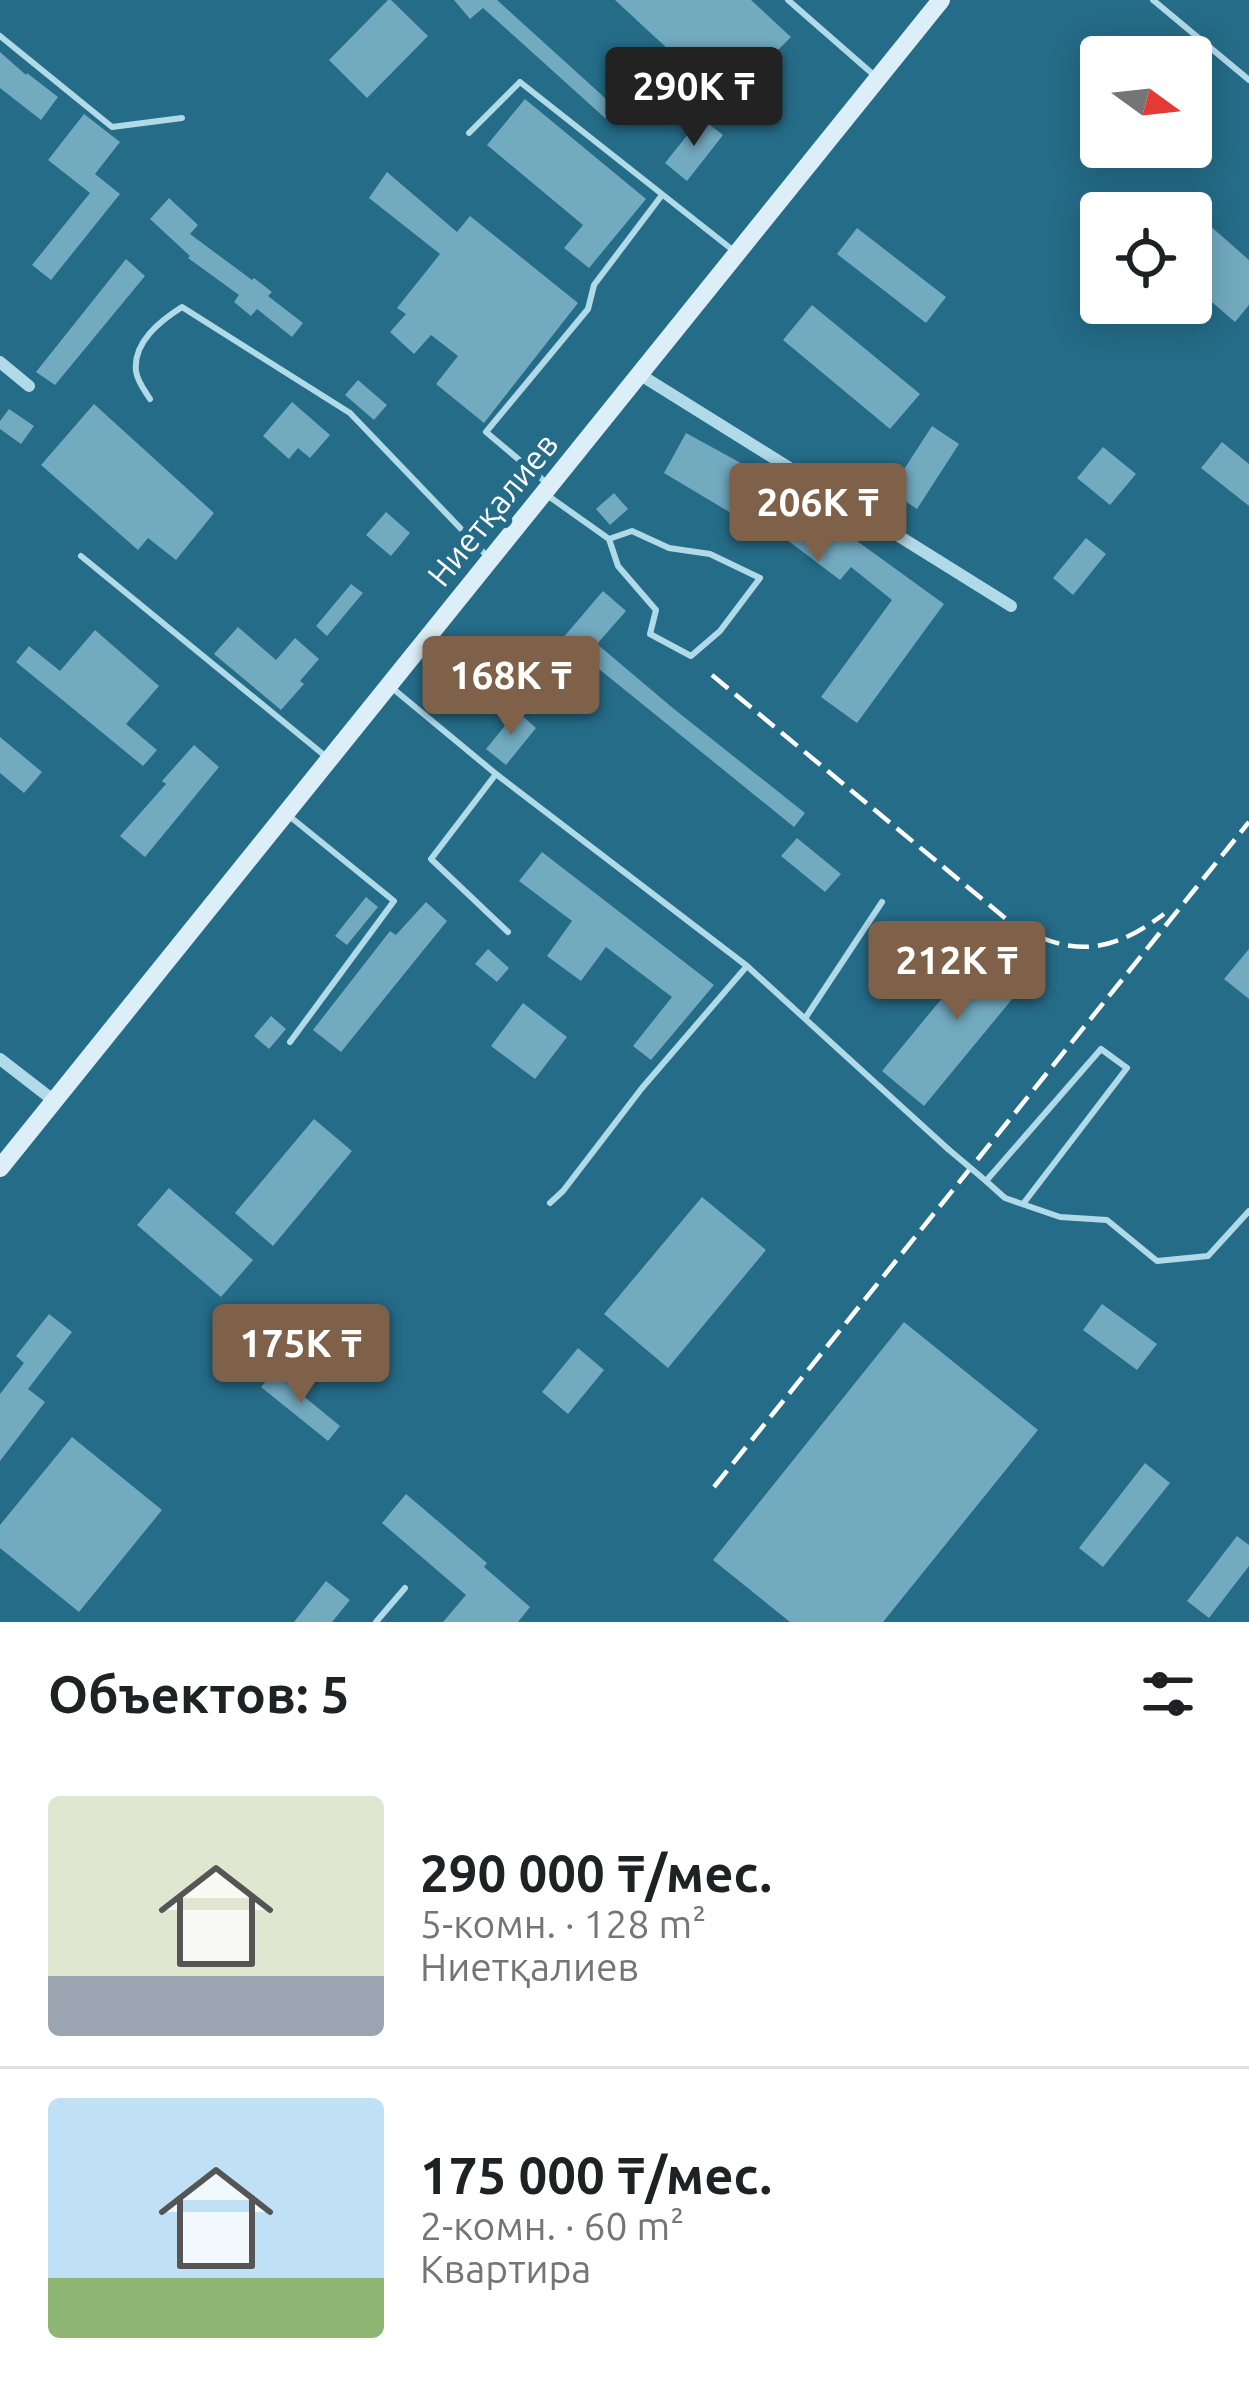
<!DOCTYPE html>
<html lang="ru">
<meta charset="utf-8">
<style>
:root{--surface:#fff;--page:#f6f6f6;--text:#202124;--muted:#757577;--line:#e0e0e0;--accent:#7f6048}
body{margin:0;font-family:Ubuntu,sans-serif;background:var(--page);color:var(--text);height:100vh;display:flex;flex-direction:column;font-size:45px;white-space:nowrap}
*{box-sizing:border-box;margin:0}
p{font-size:39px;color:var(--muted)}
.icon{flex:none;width:66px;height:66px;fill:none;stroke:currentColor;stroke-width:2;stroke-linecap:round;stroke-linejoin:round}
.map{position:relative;height:1622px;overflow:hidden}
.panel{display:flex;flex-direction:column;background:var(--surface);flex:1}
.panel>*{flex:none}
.needle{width:78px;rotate:105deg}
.buttons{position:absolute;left:1080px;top:36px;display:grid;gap:24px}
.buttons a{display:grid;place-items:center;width:132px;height:132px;border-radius:12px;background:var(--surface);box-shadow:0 6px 30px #0003;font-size:60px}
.price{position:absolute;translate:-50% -102px;padding:0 27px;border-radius:12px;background:var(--accent);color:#fff;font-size:39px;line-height:78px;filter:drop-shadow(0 3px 6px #0008)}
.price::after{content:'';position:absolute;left:50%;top:72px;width:36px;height:27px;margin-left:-18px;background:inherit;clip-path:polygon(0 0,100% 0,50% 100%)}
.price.active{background:#222;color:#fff}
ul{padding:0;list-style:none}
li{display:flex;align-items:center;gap:36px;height:300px;padding:0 48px}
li+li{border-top:3px solid var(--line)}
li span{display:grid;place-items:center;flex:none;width:336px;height:240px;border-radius:12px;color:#555}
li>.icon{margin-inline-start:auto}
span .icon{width:144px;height:144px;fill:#fffc;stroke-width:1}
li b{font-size:51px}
h2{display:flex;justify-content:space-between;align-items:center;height:144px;padding:0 48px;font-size:51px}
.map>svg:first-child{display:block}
</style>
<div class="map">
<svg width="1249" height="1622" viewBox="0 0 1249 1622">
<rect width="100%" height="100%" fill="#256c88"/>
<path fill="#72aac0" d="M388 0H391L428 36 367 98 329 60Z
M454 0H497L615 107 605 118 483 8 470 19Z
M615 0H751L791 37 761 67 757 63 724 101Z
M0 52 26 75 27 73 58 97 41 120 0 88Z
M525 99 646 199 589 268 564 248 583 225 487 145Z
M84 114 120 142 95 174 120 194 51 280 32 265 90 193 48 160Z
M701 118 723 135 687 181 665 163Z
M387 172 457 232 470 216 578 303 484 423 436 384 458 356 431 335 414 354 390 332 406 314 397 308 440 254 369 198Z
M169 198 198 225 190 234 252 280 254 278 272 292 268 296 303 323 292 337 257 309 251 316 234 302 239 295 188 258 190 256 150 219Z
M1191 209 1249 260V305L1235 322 1191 284Z
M857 228 946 297 926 323 837 254Z
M126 259 145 276 55 385 36 372Z
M812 305 920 394 890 429 783 340Z
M358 380 387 405 374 420 345 395Z
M292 402 330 435 310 458 298 448 289 459 263 436Z
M94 404 214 513 176 560 148 538 138 550 41 465Z
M9 409 34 426 21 444 0 429V421Z
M932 426 959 444 917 509 890 491Z
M686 433 777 483 944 604 857 723 821 697 892 600 851 567 840 580 754 515 746 522 664 473Z
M1222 442 1249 464V506L1201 468Z
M1103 447 1136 474 1110 505 1077 478Z
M614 493 628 509 610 525 596 509Z
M386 512 410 533 391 556 366 535Z
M1086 538 1106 554 1073 595 1053 578Z
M351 584 363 593 327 636 316 626Z
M603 591 626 611 597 644 674 709 805 813 794 827 562 639Z
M238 627 276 660 295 638 319 659 300 681 304 684 281 710 214 654Z
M95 630 159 686 126 724 157 750 143 766 16 662 29 646 60 671Z
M517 711 536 728 506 765 486 749Z
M0 737 42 772 24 793 0 773Z
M194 745 219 767 145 857 120 836 166 784 162 781Z
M797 838 841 874 825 892 781 856Z
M542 852 714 985 651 1060 633 1046 672 997 606 947 581 981 547 956 572 921 519 881Z
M366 897 378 907 347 945 335 936Z
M426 902 447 921 341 1052 313 1030 390 931 396 935Z
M990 940 1032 975 924 1106 882 1071Z
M488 949 509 968 497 982 475 964Z
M1249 949V999L1224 979Z
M523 1003 567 1037 535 1079 491 1046Z
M271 1016 286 1029 269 1049 254 1036Z
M314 1119 352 1151 273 1246 235 1213Z
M169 1188 253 1260 221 1297 137 1225Z
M702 1197 766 1250 668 1368 604 1314Z
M1102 1304 1157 1344 1137 1370 1083 1330Z
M49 1314 72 1332 28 1389 45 1402 0 1461V1394L24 1363 16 1356Z
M904 1322 1038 1430 883 1622H790L713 1560Z
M578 1348 604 1370 568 1414 542 1392Z
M274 1372 340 1426 328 1441 261 1387Z
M72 1437 162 1510 79 1612 0 1548V1525Z
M1145 1463 1170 1483 1103 1567 1079 1548Z
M406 1494 487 1563 484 1567 530 1607 518 1622H443L466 1595 382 1523Z
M1237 1536 1249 1545V1566L1209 1618 1187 1601Z
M326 1581 350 1600 332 1622H294Z"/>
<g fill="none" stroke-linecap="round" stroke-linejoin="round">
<path stroke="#b1dae9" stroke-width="6" d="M788 0 875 76
M1153 0 1249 80
M0 36 112 127 182 118
M469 133 520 82 734 251
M150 399C145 391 137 381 136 371 133 342 160 321 182 307L350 413 487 556
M549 485 486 432 588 309 594 285 662 195
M547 495 609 539 618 566 656 610 650 634 691 656 720 631 760 578 710 554 669 548 632 531 609 539
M81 556 324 755
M391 687 496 774 747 966 948 1149
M496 774 431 859 508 932
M288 815 394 901 290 1042
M806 1017 882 902
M550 1203 563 1191 642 1088 747 966
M1023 1204 1127 1068 1101 1049 986 1181 1005 1198 1060 1217 1107 1220 1157 1261 1208 1256 1249 1211
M376 1622 405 1588"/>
<path stroke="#b1dae9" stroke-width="12" d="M0 362 29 386
M639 374 1011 606
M0 1059 53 1100"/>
<path stroke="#dceff8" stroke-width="18" d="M0 1168 941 0"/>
<path stroke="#fff" stroke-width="4.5" stroke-dasharray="21 9" stroke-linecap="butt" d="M712 675 1011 923C1071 957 1109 955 1164 914
M714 1487 1249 822"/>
<path stroke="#b1dae9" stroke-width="6" d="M948 1149 986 1181"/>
</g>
<g text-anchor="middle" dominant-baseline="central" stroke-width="12" stroke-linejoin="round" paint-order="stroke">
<g font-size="33" fill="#fff" stroke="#256c88">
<text transform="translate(492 509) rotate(-51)">Ниетқалиев</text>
</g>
</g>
</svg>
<div class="buttons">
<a><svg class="needle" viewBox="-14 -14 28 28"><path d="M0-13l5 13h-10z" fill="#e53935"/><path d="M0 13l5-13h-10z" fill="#757577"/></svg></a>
<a><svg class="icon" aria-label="locate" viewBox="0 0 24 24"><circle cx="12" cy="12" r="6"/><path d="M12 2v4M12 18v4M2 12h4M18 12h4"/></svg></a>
</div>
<b class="price active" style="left:694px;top:149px">290K ₸</b>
<b class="price" style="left:818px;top:565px">206K ₸</b>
<b class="price" style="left:511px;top:738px">168K ₸</b>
<b class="price" style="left:957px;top:1023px">212K ₸</b>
<b class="price" style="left:301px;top:1406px">175K ₸</b>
</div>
<section class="panel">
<h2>Объектов: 5<svg class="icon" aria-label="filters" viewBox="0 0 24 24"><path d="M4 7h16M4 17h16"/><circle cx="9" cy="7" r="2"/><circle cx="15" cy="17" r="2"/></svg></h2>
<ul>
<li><span style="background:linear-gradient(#dfe7d0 75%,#9aa5b1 0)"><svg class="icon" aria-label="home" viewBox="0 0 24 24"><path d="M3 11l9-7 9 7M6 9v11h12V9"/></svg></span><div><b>290 000 ₸/мес.</b><p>5-комн. · 128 m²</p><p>Ниетқалиев</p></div></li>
<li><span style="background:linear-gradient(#bfe0f5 75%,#8fb573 0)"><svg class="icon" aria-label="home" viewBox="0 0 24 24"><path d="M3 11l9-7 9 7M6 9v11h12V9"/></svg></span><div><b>175 000 ₸/мес.</b><p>2-комн. · 60 m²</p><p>Квартира</p></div></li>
</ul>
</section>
